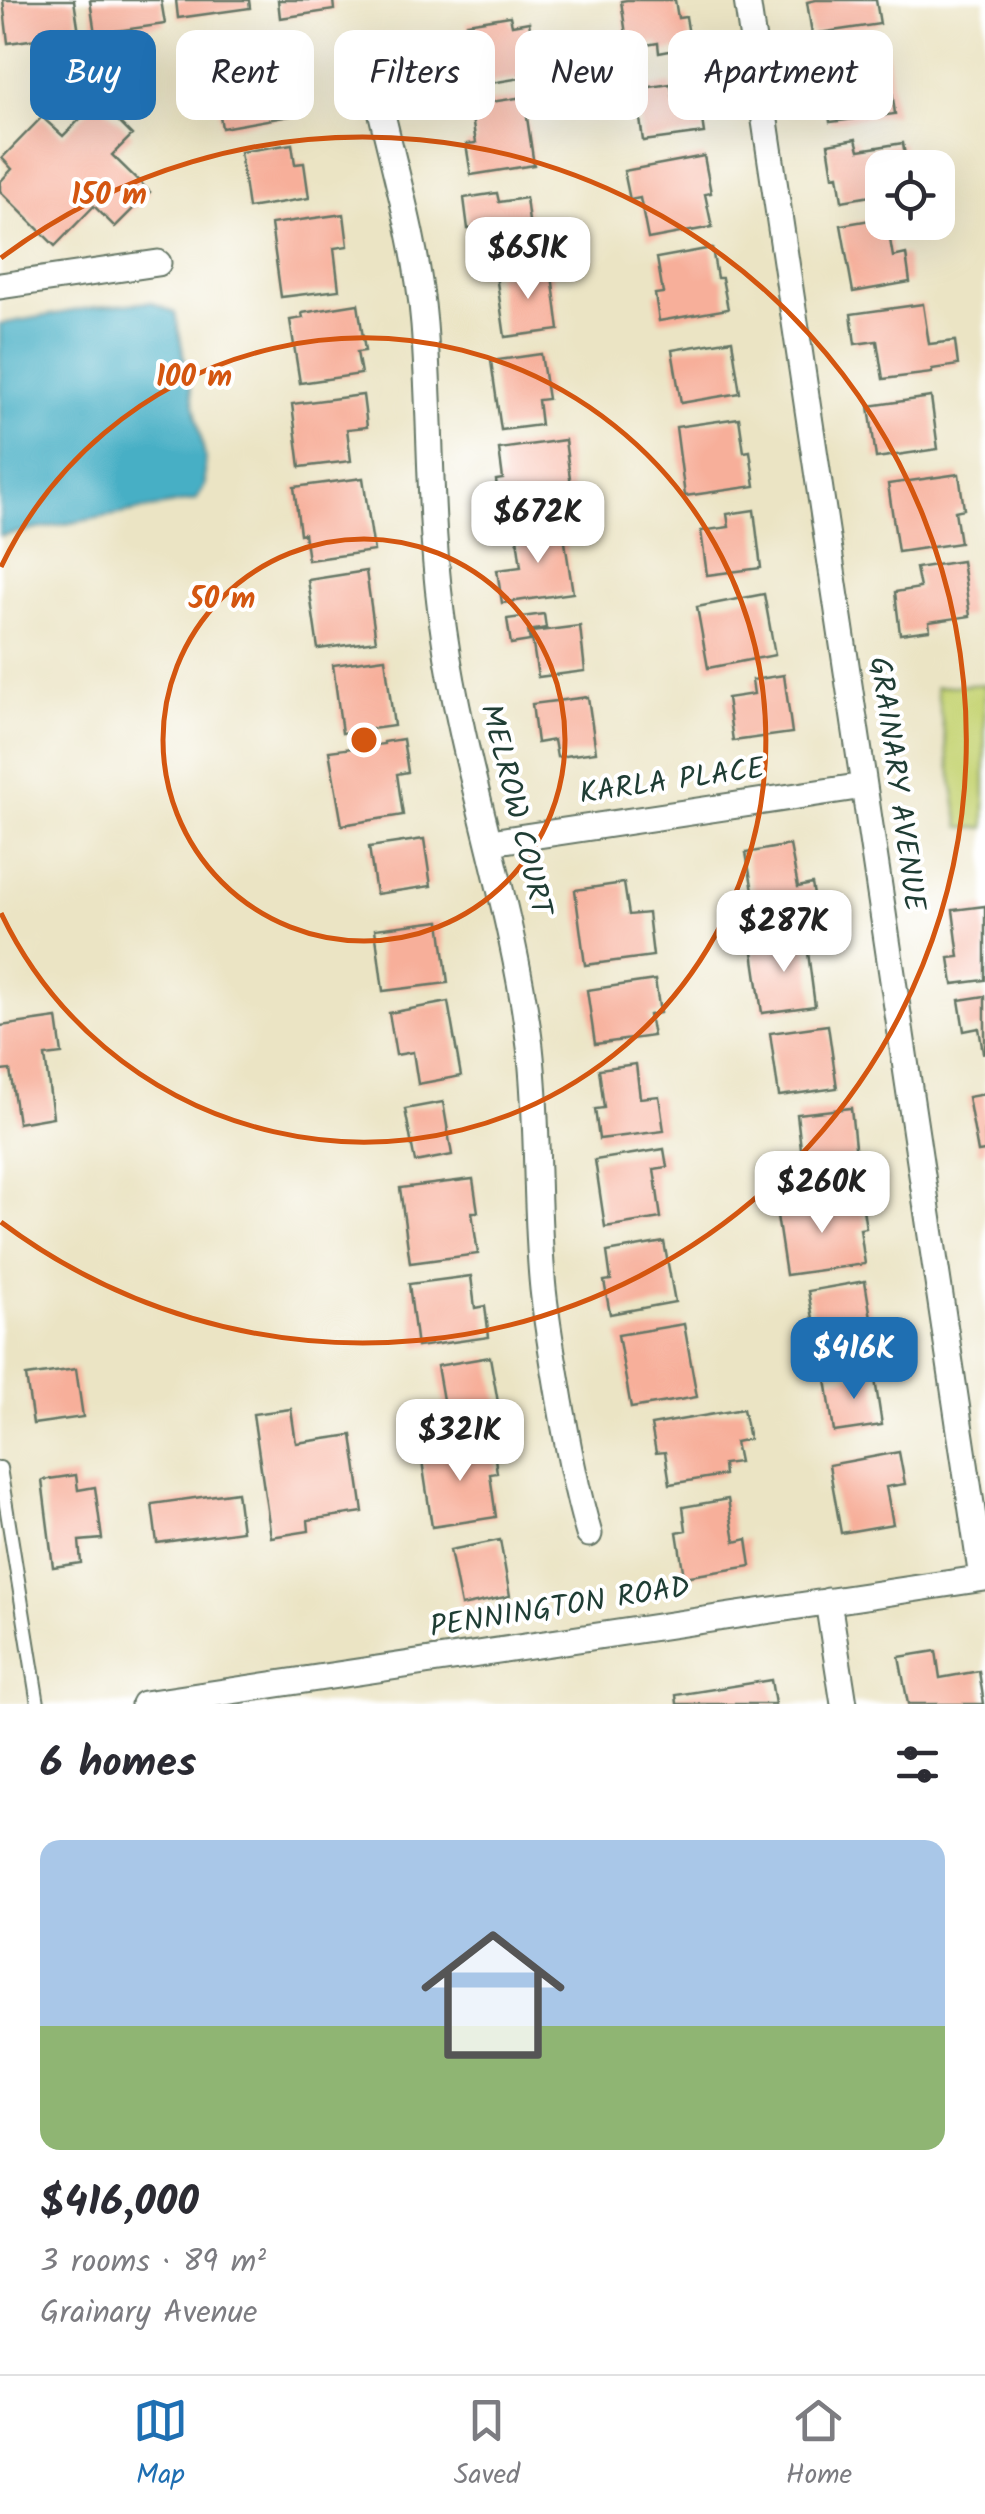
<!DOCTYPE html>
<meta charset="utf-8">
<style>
:root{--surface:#fff;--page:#f7f7f7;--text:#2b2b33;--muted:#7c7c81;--line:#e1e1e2;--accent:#1f6fb2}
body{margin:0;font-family:Kalam,sans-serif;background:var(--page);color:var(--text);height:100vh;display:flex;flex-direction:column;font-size:38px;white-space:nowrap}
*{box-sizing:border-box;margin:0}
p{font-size:32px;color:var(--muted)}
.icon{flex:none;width:55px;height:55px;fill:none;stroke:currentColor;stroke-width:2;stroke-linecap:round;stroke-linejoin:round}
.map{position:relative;height:1704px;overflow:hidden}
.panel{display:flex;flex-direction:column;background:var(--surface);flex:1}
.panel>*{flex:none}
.top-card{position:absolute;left:30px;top:30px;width:925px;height:90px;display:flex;gap:20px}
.tools{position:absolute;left:865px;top:150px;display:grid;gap:20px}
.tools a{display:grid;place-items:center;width:90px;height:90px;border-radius:20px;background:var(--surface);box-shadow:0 10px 40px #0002;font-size:50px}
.price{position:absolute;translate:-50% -85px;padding:0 22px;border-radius:20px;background:#fff;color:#222;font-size:32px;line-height:65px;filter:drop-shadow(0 2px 5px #0008)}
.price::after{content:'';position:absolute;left:50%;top:60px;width:30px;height:22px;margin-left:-15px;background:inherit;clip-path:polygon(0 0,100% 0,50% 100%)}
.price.selected{background:var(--accent);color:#fff}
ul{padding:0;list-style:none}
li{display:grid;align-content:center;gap:20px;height:530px;padding:0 40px}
li span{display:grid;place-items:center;height:310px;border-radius:20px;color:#555}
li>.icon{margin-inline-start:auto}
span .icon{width:180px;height:180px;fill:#fffc;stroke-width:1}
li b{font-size:42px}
h2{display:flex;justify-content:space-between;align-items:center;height:120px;padding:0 40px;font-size:42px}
.pill{padding:0 35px;border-radius:20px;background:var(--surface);box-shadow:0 10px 40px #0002;font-size:35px;line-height:90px}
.pill.selected{background:var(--accent);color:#fff}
.menu{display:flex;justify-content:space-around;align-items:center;height:140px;border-top:2px solid var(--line);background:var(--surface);font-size:28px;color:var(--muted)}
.menu a{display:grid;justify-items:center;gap:5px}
.menu .selected{color:var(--accent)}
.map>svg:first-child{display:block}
</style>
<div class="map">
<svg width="985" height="1704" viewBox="0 0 985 1704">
<rect width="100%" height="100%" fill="#fff"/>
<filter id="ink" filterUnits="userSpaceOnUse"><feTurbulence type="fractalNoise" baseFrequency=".01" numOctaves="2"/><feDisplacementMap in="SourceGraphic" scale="20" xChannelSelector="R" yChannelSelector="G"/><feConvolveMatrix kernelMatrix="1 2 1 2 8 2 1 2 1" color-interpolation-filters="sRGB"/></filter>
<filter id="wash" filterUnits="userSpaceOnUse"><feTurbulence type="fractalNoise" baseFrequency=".0048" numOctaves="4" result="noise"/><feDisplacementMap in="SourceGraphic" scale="40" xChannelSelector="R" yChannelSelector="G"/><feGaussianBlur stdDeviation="2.25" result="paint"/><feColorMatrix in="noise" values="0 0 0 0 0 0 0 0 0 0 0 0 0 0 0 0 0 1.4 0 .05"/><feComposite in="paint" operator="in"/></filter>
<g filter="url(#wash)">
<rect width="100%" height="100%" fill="#ebe4c4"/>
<path fill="#c6d475" stroke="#728854" stroke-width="2.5" d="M985 684V828L960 827 936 687Z"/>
<path fill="#46afc5" stroke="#32767c" stroke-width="2.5" d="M151 302 175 313 205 457V486L196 500 0 536V324L95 307Z"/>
<g id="blocks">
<path fill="#f7af9a" d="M3 0H74L79 33 8 43Z
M90 0H161L165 24 95 34Z
M176 0H249L250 8 178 18Z
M278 0H333L334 10 280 18Z
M627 0H675L678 18 686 17 691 47 659 53 658 43 628 48 621 1Z
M816 0H876L880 24 812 34 807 2Z
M510 16 512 25 529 22 537 71 520 74 521 78 467 87 463 62 473 60 467 23Z
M886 44 895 114 830 122 826 91 838 89 833 51Z
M260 53 266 86 284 83 290 116 222 128 213 74 234 71 231 58Z
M671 84 674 103 699 99 704 133 643 141 636 89Z
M524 97 534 165 471 175 466 144 476 143 470 105Z
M98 101 132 135 112 155 150 192 115 227 94 206 55 246 0 191V182L12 169 2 158 42 117 63 136Z
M856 139 859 150 903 143 907 168H882V194L842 201 838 175 833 176 828 144Z
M292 144 295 164 304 163 309 198 248 208 240 152Z
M704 156 711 193 705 194 712 227 648 239 640 198 630 200 624 171Z
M497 193 499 202 526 198 532 245 480 253 476 227 468 229 464 198Z
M344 214 348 246 334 248 339 290 281 297 271 224Z
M882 218V222H887L893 257 906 254 910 282 853 292 841 225Z
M712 248 717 278H722L728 309 659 321 655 294 663 293 657 258Z
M551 267 559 330 505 337 496 275Z
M358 304 365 351 357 352 361 374 300 383 290 320 303 318 302 313Z
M923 304 929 344 955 341 958 365 932 369V373L883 379 877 341 855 344 851 314Z
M732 340 740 393 681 403 672 350Z
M541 354 548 399 538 400 541 425 501 430 491 361Z
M363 395 367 427 347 429 351 461 300 467 292 404Z
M931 397 938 449 876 458 869 406Z
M739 418 744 452 750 451 755 486 685 496 676 427Z
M565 440 573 501 500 511 496 480 503 479 499 449Z
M959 474 964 509 955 511 960 543 898 552 888 484Z
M363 478 374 551 308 560 304 533 300 534 294 487Z
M754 510 761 568 707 575 701 531 729 527 727 514Z
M562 523 573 593 502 603 497 570 521 567 516 530Z
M962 561 970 616 929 622 930 630 900 634 895 592 920 588 916 568Z
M366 571 376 641 318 649 308 580Z
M764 594 775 655 708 668 697 607Z
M544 614 546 628 528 631 530 641 511 644 507 619Z
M580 626 585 671 538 677 531 632Z
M385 658 394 726 342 733 333 665Z
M784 675 792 733 733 741 727 698 754 694 752 680Z
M588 697 596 752 557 757 554 740 537 743 532 704Z
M403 739 408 772 397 774 403 815 342 825 329 751 384 744V742Z
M424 839 431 886 376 894 369 847Z
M790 845 798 887 812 884 817 912 759 923 746 853Z
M624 883 629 915 648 913 653 956 585 965 575 890Z
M985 906V980L953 984 949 958 959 957 953 910Z
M440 921 448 983 383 991 375 929Z
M806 937 815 1006 762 1013 752 945Z
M655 980 660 1013 649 1015 653 1036 595 1044 587 990Z
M985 996V1053H983L979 1028 964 1031 959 1000Z
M448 1002 461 1076 418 1084 413 1052 396 1055 389 1013Z
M57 1018 62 1054 45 1056 53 1117 18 1123 10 1070 0 1071V1026Z
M828 1025 837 1088 779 1096 770 1033Z
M636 1064 640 1098 659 1096 664 1131 599 1139 595 1109 604 1108 599 1069Z
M985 1094V1151L978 1152 968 1097Z
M443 1102 452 1155 415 1162 405 1109Z
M851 1108 856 1156 850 1157 853 1178 805 1183 797 1114Z
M664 1149 667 1167 654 1169 661 1218 605 1227 595 1160Z
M473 1179 478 1212H472L478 1254 410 1263 400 1188Z
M861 1197 866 1228 860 1229 865 1264 786 1275 776 1209Z
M664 1242 675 1302 610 1314 604 1281 611 1280 607 1252Z
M471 1276 475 1308 485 1306 489 1337 417 1347 409 1284Z
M865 1281 875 1342 819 1351 808 1291Z
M684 1324 697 1397 631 1408 618 1335Z
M490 1357 502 1425 449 1434 437 1366Z
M76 1369 83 1417 33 1424 26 1376Z
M874 1373 882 1425 834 1432 826 1379Z
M291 1409 296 1443 352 1435 363 1512 308 1520 309 1531 271 1537 253 1414Z
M743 1409 749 1439 735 1442 739 1462 723 1464 724 1475 670 1484 665 1452 656 1453 651 1425Z
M493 1443 497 1473 490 1474 496 1517 432 1527 421 1454Z
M899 1452 905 1484 886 1487 893 1524 841 1533 829 1465Z
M76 1475 78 1490 95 1487 102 1539 79 1541 81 1563 53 1567 42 1480Z
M237 1492 242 1531 157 1543 152 1504Z
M728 1499 735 1542 747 1539 751 1566 684 1577 677 1532 686 1530 683 1507Z
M500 1540 510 1596 461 1606 450 1550Z
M936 1651 940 1678 979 1671 984 1704H908L899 1657Z
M771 1680 775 1704H677L676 1695Z"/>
</g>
</g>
<g filter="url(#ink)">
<use href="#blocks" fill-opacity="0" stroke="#676" stroke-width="2.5"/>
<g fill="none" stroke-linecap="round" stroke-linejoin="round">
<g stroke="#676" stroke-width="16">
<path id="service" d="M0 1468 38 1704"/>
</g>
<g stroke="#676" stroke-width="29">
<path id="minor" d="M747 0 982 1578
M379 102C396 175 418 250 424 324 432 428 428 529 444 633 464 774 513 906 530 1047 539 1128 535 1209 543 1289 547 1326 554 1364 560 1401 568 1446 576 1490 589 1534
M0 286 158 263
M491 842 864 786
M828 1601 844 1704
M144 1704 985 1578"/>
</g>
<use href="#service" stroke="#fff" stroke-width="12"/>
<use href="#minor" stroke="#fff" stroke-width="25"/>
</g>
</g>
<g fill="none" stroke="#d45610" stroke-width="5">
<circle cx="364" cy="740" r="201"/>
<path d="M1 567A402 402 0 1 1 1 913"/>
<path d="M1 258A603 603 0 1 1 1 1222"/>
</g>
<g text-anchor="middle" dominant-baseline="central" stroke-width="8" stroke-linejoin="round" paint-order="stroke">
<g font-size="30" fill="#1f3d34" stroke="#fff">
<text transform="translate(672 782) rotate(-8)">KARLA PLACE</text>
<text transform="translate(896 784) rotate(82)">GRAINARY AVENUE</text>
<text transform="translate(515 810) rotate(76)">MELROW COURT</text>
<text transform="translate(560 1608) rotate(-9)">PENNINGTON ROAD</text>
</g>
</g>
<circle cx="364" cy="740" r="15" fill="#d45610" stroke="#fff" stroke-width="5"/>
<g font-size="30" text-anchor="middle" font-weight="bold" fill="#d45610" stroke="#fff" stroke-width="8" stroke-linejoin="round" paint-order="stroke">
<text x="109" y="204">150 m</text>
<text x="194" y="386">100 m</text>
<text x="222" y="608">50 m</text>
</g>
</svg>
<div class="tools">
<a><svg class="icon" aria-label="locate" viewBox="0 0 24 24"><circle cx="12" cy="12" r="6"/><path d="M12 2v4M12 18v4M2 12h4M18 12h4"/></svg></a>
</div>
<b class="price" style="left:528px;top:302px">$651K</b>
<b class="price" style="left:538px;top:566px">$672K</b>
<b class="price" style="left:784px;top:975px">$287K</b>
<b class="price" style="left:822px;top:1236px">$260K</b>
<b class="price selected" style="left:854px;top:1402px">$416K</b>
<b class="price" style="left:460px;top:1484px">$321K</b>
<div class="top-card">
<a class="pill selected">Buy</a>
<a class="pill">Rent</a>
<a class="pill">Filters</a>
<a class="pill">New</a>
<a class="pill">Apartment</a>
</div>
</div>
<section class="panel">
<h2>6 homes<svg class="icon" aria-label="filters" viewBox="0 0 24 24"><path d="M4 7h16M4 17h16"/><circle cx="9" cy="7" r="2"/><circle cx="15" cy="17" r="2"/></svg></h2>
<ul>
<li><span style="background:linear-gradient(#a9c7e8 60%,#8fb573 0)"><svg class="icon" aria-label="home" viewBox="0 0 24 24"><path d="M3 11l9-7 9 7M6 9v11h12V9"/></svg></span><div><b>$416,000</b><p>3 rooms · 89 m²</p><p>Grainary Avenue</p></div></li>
</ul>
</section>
<nav class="menu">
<a class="selected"><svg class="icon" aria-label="map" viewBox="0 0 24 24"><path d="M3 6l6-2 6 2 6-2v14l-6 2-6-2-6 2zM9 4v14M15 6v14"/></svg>Map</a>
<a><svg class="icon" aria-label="saved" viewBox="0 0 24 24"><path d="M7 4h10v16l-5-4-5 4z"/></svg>Saved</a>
<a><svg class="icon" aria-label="home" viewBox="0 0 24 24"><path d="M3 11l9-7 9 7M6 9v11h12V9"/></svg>Home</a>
</nav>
